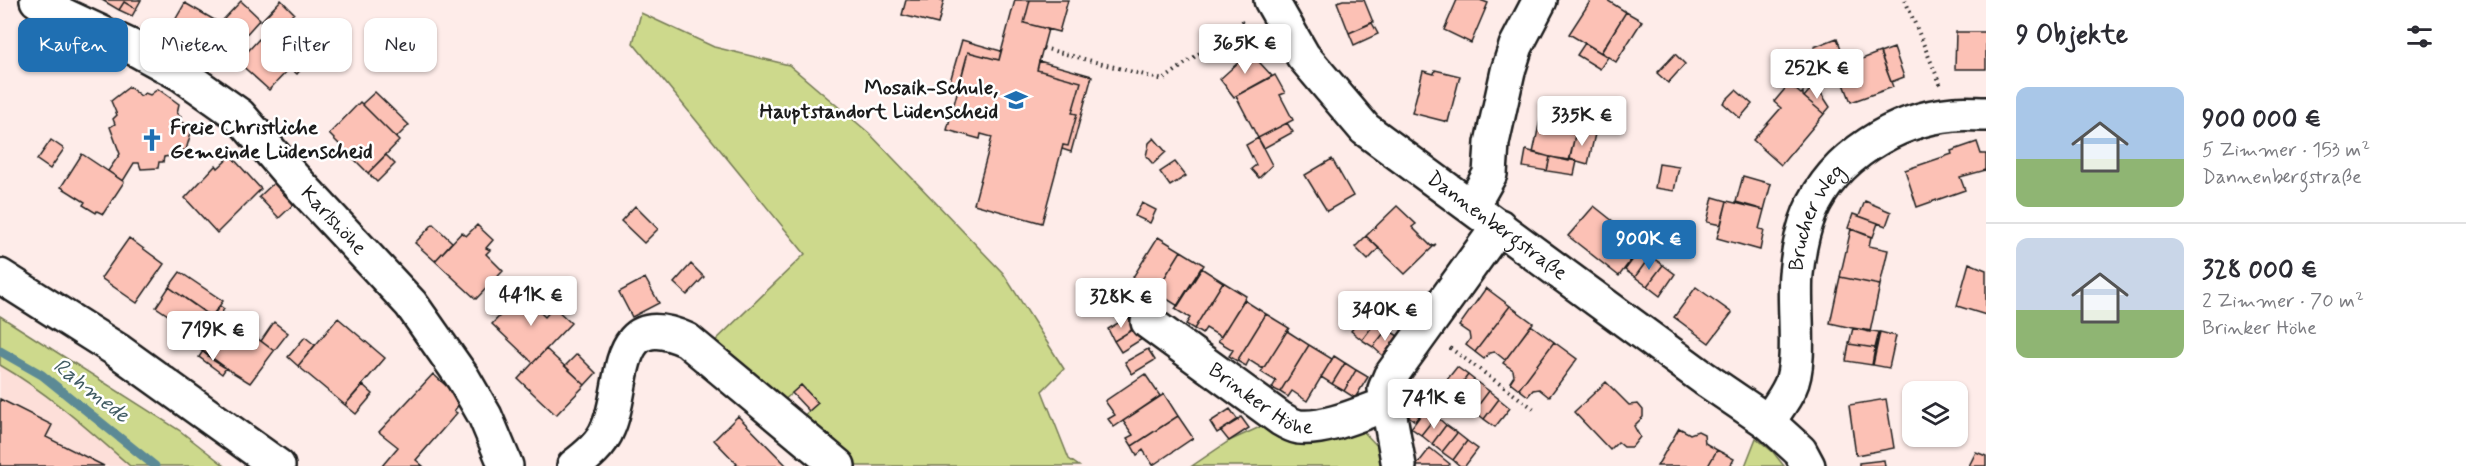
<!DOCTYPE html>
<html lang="de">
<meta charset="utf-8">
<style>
:root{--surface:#fff;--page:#f2f2f3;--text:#2b2b33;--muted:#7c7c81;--line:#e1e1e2;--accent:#1f6fb2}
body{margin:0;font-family:Mynerve,sans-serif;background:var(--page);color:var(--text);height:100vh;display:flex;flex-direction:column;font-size:22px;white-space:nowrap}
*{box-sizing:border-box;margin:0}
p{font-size:20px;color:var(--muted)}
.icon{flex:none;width:33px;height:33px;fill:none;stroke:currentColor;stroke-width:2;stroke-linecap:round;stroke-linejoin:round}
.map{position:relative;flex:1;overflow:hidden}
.drawer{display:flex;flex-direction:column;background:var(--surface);width:480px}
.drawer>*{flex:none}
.guide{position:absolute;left:18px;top:18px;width:570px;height:54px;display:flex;gap:12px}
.fabs{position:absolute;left:1902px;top:381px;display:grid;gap:12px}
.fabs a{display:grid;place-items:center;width:66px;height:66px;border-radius:12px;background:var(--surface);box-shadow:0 2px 4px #0004;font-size:30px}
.price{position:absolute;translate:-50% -51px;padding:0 14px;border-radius:6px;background:#fff;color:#222;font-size:20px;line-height:39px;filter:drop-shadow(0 2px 3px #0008)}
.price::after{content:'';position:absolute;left:50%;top:36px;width:18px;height:14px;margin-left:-9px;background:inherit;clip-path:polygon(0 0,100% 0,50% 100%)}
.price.current{background:var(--accent);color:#fff}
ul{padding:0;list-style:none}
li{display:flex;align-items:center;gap:18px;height:150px;padding:0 30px}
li+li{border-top:2px solid var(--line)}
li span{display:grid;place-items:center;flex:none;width:168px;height:120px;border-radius:12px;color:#555}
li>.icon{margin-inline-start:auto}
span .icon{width:72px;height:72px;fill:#fffc;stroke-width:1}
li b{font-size:26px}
h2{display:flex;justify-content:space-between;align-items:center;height:72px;padding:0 30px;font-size:26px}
.chip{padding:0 21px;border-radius:12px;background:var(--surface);box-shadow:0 2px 4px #0004;font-size:21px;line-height:54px}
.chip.current{background:var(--accent);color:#fff}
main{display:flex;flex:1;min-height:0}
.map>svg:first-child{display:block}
</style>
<main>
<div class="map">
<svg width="1986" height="466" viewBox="0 0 1986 466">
<rect width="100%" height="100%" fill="#feece9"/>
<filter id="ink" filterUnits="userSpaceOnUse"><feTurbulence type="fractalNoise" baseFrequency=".0167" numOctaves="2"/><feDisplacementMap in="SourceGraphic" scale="12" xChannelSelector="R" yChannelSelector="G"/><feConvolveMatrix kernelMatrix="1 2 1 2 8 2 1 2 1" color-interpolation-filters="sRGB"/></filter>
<g filter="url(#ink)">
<path fill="#fddfd9" d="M0 365 14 373 85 426 130 466H0Z"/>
<path fill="#cdd98c" stroke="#747a54" stroke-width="1.5" d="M641 13 714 47 789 65 869 133 1003 273 1064 369 1042 391 1069 459 1079 466H855L800 419 818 403 801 385 781 403 712 344 805 254 633 43Z
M0 316 179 430 225 466H130C89 430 47 392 0 365Z
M1271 422 1363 431 1380 449 1384 466H1192L1229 441Z
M1756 438 1773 452 1784 466H1745Z"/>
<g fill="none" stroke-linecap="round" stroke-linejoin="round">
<path stroke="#5c8a95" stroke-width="9" d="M0 351 42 375 155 466"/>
</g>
<path fill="#fcc1b5" stroke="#1c1c1c" stroke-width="1.5" d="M102 0H141L136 9 124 2 119 10Z
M281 0 294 13 274 33 261 21Z
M906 0H944L938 24 902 15Z
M1015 0H1030L1024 23 1048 29 1037 70 1081 82 1072 113 1077 114 1068 146 1063 145 1042 223 974 204 992 137 981 134 980 139 947 130 968 52 999 60Z
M1030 0H1068L1059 32 1024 23Z
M1343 0H1364L1373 22 1349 33 1337 2Z
M1457 0H1480L1488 3 1471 43 1444 30Z
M1591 0H1607L1626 12 1601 53 1569 34Z
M241 1 260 19 242 39 223 20Z
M124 2 136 9 132 16 119 10Z
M185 3 218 22 200 55 166 36Z
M1626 12 1642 21 1616 62 1601 52Z
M1372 23 1378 34 1354 45 1349 33Z
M1956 32H1986V69H1955Z
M1837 38 1847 65 1880 52 1893 87 1851 102 1841 76 1827 81 1814 47Z
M259 39 290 68 269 90 238 62Z
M289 40 310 59 297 74 275 55Z
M962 40 1001 51 999 60 968 52 959 87 949 85Z
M1585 43 1608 57 1600 69 1577 55Z
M1894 48 1904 77 1891 82 1880 53Z
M1250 52 1272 76 1234 97 1220 79Z
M1675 54 1685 64 1668 83 1657 73Z
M1039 61 1092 76 1071 152 1062 149 1063 145 1068 146 1077 114 1072 113 1081 82 1037 70Z
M1435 70 1460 76 1448 122 1412 113 1423 71 1434 74Z
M1275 75 1285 93 1280 95 1293 120 1258 138 1236 96Z
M1789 84 1801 94 1803 92V96L1824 114 1781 165 1753 140 1781 108 1774 102Z
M1815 84 1830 107 1824 114 1804 97Z
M129 87 141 96 145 93 150 95 158 89 179 104 177 113 181 116 180 120 192 129 186 150 171 151 170 156 164 157 163 162H159L158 168 141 169 139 163H134L123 181 108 171 120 154 110 127 115 124 113 119 117 115 111 101Z
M1736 90 1752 104 1740 118 1723 103Z
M375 92 409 125 396 138 362 104Z
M360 102 399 141 368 173 329 134Z
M1543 106 1580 114 1569 161 1533 153Z
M1287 123 1293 132 1264 148 1258 138Z
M1576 130 1595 134 1588 164 1570 159Z
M1154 138 1166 152 1153 164 1146 156 1149 143Z
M1258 138 1272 165 1259 178 1251 169 1256 165 1246 145Z
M51 140 64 149 50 169 37 160Z
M1977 142 1981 154H1986V170L1960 177 1965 190 1917 207 1905 170 1952 154 1951 151Z
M1526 150 1550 157 1547 171 1523 167Z
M82 154 124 182 103 214 97 211 96 213 83 205 85 202 61 187Z
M386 155 395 164 377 182 368 173Z
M231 156 261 189 217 233 185 198 216 165 218 168Z
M1550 157 1577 161 1574 175 1547 171Z
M1332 159 1353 196 1327 211 1305 175Z
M1175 162 1186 176 1170 186 1160 172Z
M1659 164 1679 167 1674 191 1655 188Z
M1743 176 1771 184 1764 210 1736 202Z
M277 180 296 202 279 218 259 197Z
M1713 197 1727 201 1721 225 1707 222Z
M1727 201 1764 210 1759 229 1764 230 1760 250 1717 238Z
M1865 201 1891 212 1886 226 1859 216Z
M1142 203 1156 210 1150 223 1135 216Z
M635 206 658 229 644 243 621 221Z
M1397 206 1416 224 1412 227 1431 246 1436 244 1405 274 1366 236Z
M1594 206 1639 242 1640 248 1619 276 1568 236Z
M1853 214 1878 223 1873 237 1848 228Z
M433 224 452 242 435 261 415 243Z
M477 225 493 240 486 248 490 250 486 254 503 271 476 299 435 261 462 232 466 236Z
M1851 229 1871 237 1869 246 1888 250 1880 285 1840 277Z
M1366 236 1379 248 1368 260 1355 247Z
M1158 237 1181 251 1152 298 1144 293 1147 287 1133 277Z
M129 238 164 264 137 303 101 278Z
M1181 251 1204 265 1178 306 1164 297 1160 303 1152 298Z
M1639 251 1649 258 1635 277 1625 270Z
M1650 256 1663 265 1647 286 1635 277Z
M1969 263 1986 270V315L1957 306Z
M691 264 704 277 687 295 674 283Z
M1663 265 1675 274 1660 296 1647 286Z
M1201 268 1223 282 1194 329 1186 324 1190 318 1175 309Z
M180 272 223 301 211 317 169 287Z
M1840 277 1880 285 1870 332 1830 323Z
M645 278 659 303 632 317 619 292Z
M1223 282 1246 296 1221 337 1206 328 1202 334 1194 329Z
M169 287 205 312 192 331 156 307Z
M1696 287 1732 313 1709 343 1674 317Z
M1486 288 1510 306 1475 352 1466 345 1470 339 1469 333 1459 326Z
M521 294 545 317 554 307 571 323 533 363 492 324Z
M1244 300 1266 314 1237 361 1229 356 1233 350 1218 341Z
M220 306 224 309 222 312 274 351 250 383 214 361 192 343Z
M1510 306 1533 323 1505 360 1495 352 1489 353 1484 359 1475 352Z
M205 312 211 317 199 335 192 330Z
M1366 312 1377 320 1362 340 1351 331Z
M1266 314 1289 328 1263 369 1249 360 1246 366 1237 361Z
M1128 317 1135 328 1114 341 1108 329Z
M338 318 385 358 345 405 298 366Z
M1377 320 1387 329 1373 347 1362 340Z
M274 322 288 333 274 351 261 341Z
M1531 325 1554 342 1519 389 1510 382 1514 376 1513 370 1503 363Z
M1135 328 1142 339 1121 352 1114 341Z
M1853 328 1879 332 1875 348 1849 344Z
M1387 329 1398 336 1383 356 1373 347Z
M1287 331 1309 345 1280 392 1272 388 1276 381 1261 372Z
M1880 332 1896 336 1889 368 1873 365Z
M305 337 315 345 298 366 288 357Z
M1554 342 1577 359 1549 397 1539 389 1533 390 1528 396 1519 389Z
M1849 344 1875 348 1872 365 1846 361Z
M1309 345 1332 359 1307 401 1292 391 1288 397 1280 392Z
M546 349 585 385 556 415 518 379Z
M1148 349 1155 360 1132 374 1125 362Z
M203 351 226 368 222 374 199 357Z
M577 354 596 373 585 385 565 366Z
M1334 356 1345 363 1332 384 1321 377Z
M1345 363 1356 370 1344 391 1332 384Z
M1457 367 1468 375 1453 395 1442 386Z
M1356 370 1368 377 1355 398 1344 391Z
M433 374 462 400 454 411 457 413 416 460 423 466H382L398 447 379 432Z
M1145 374 1160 396 1114 427 1108 419 1115 415 1105 401Z
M1468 375 1478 383 1464 402 1453 395Z
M1606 382 1629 405 1638 404 1643 410V417L1634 426 1640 437 1632 447H1624L1618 442 1610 450 1574 412Z
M1478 383 1489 391 1474 411 1464 402Z
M363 385 373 394 356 414 345 405Z
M801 385 818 403 809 411 792 393Z
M1489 391 1499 399 1484 419 1474 411Z
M1164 394 1178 416 1132 446 1127 438 1133 435 1123 421Z
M0 399 52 425 46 437 104 466H0Z
M1499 399 1510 408 1495 427 1484 419Z
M1886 399 1894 448 1856 455 1849 405Z
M1416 401 1425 408 1415 421 1406 414Z
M1426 408 1436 416 1421 435 1411 428Z
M1230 409 1238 420 1217 433 1210 422Z
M738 416 787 466H735L737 464 714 440Z
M1178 416 1193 438 1153 465 1143 450 1137 455 1132 446Z
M1436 416 1446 425 1432 444 1421 435Z
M1241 417 1249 428 1229 441 1221 431Z
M1446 425 1457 433 1442 452 1432 444Z
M1679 428 1690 434 1698 431 1704 434 1705 443 1717 450 1708 466H1657Z
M1457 433 1467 441 1453 460 1442 452Z
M1467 441 1478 449 1465 466H1460L1453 460Z
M1430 448 1450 464 1448 466H1416Z
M1717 450 1734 459 1730 466H1708Z
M1976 452 1986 456V466H1969Z
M1884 460 1885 466H1859V463Z"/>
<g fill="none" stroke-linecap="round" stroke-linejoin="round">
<g stroke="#1c1c1c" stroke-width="38">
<g id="minor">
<path id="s1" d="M37 0 50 9 132 47 181 74 239 115 289 173 411 304 463 378 485 416 506 466"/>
<path id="s2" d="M1271 0 1303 56 1365 129 1705 379 1768 422 1800 451 1808 466"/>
<path d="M1472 206 1490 174 1492 143 1508 71 1516 46 1540 0"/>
<path id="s3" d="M1148 322 1281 419C1286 422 1293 426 1299 427 1325 430 1362 413 1387 404"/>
<path id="s4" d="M1768 422C1775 411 1784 400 1790 387 1802 363 1793 305 1796 274 1798 254 1802 231 1810 212 1834 157 1895 119 1954 114 1964 113 1976 114 1986 114"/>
<path d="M574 466C587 456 602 444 608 428 627 387 610 305 687 340L838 466"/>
<path d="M1399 466 1385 389 1390 377 1499 226"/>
</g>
</g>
<g stroke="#1c1c1c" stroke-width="38">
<path id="secondary" d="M0 276 117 350 278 466"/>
</g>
<path stroke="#1c1c1c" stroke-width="4" stroke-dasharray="1.5 4.5" stroke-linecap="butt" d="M1905 0 1941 86
M1043 48 1163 80 1246 19
M1450 348 1537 411"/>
<use href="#minor" stroke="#fff" stroke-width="33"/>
<use href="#secondary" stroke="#fff" stroke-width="33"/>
</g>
</g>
<defs>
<g id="school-bare" transform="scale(1.8)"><path d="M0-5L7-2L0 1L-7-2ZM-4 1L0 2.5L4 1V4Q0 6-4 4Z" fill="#1f6fb2" stroke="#fff" stroke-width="2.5" paint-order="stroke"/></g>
<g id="church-bare" transform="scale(1.8)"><path d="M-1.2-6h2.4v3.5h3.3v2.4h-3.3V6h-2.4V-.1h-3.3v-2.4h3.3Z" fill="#1f6fb2" stroke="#fff" stroke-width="2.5" paint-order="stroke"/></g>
</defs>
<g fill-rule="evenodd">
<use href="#school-bare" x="1016" y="100"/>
<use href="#church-bare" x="152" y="140"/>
</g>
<g text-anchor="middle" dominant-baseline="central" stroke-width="5" stroke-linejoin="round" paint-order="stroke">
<g font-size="21" font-weight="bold" fill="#1c1c1c" stroke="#fff" text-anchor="end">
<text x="998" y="88">Mosaik-Schule,<tspan x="998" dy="24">Hauptstandort Lüdenscheid</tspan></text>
<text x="170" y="128" text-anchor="start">Freie Christliche<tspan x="170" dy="24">Gemeinde Lüdenscheid</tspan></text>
</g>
<g font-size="21" fill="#1c1c1c" stroke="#fff">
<text stroke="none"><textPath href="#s1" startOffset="375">Karlshöhe</textPath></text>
<text stroke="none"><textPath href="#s4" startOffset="216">Brucher Weg</textPath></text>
<text stroke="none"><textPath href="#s2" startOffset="324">Dannenbergstraße</textPath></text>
<text stroke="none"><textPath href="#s3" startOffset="138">Brinker Höhe</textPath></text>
</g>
<g font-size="22" font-style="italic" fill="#415c63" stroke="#fff">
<text transform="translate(91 391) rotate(38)">Rahmede</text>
</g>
</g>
</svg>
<div class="fabs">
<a><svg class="icon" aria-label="layers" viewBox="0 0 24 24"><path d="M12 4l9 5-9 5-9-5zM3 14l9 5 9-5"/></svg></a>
</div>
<b class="price" style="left:1245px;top:75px">365K €</b>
<b class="price" style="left:1817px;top:100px">252K €</b>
<b class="price" style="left:1582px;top:147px">335K €</b>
<b class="price current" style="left:1649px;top:271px">900K €</b>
<b class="price" style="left:531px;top:327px">441K €</b>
<b class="price" style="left:1121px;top:329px">328K €</b>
<b class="price" style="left:1385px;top:342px">340K €</b>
<b class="price" style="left:213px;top:362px">719K €</b>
<b class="price" style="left:1434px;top:430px">741K €</b>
<div class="guide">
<a class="chip current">Kaufen</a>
<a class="chip">Mieten</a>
<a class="chip">Filter</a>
<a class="chip">Neu</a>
</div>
</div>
<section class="drawer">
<h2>9 Objekte<svg class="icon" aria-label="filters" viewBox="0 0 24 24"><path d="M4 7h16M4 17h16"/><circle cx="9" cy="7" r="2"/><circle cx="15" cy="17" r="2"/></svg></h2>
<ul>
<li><span style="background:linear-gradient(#a9c7e8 60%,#8fb573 0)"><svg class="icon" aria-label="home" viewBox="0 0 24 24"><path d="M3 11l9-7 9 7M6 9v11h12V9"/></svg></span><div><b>900 000 €</b><p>5 Zimmer · 153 m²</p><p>Dannenbergstraße</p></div></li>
<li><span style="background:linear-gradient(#c9d6e8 60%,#8fb573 0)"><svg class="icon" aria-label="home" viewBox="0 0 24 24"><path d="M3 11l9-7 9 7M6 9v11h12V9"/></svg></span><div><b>328 000 €</b><p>2 Zimmer · 70 m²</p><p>Brinker Höhe</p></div></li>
</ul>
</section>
</main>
